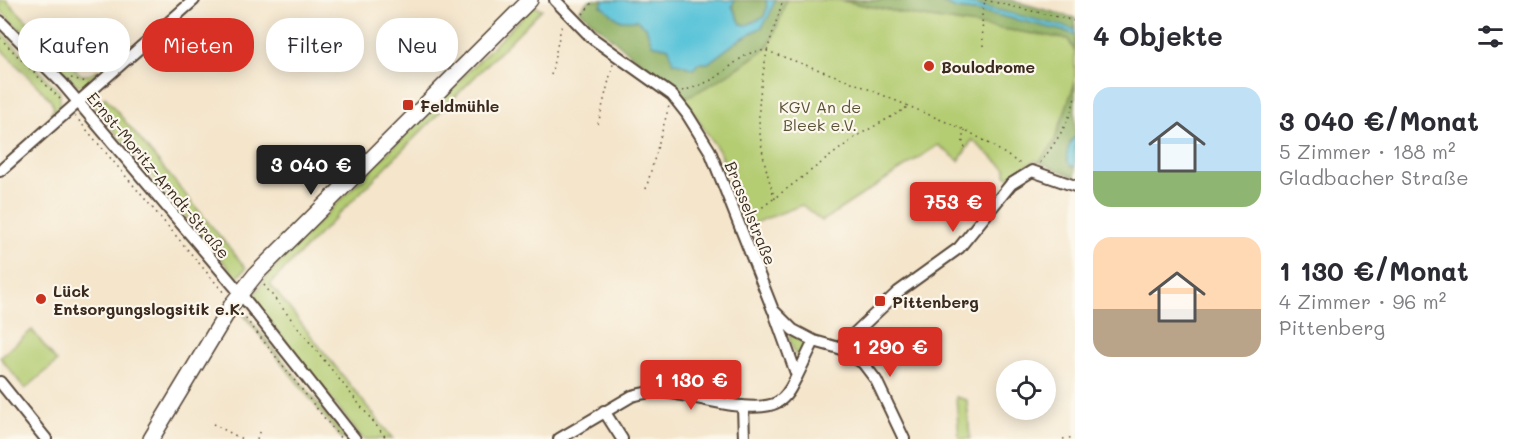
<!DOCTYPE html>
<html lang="de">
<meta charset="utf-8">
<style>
:root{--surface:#fff;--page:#f2f2f3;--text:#2b2b33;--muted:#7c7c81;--accent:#d93025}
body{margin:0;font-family:Mali,sans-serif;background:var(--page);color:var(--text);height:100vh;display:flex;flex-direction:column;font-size:22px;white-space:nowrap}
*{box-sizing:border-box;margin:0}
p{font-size:20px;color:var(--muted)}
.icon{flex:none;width:33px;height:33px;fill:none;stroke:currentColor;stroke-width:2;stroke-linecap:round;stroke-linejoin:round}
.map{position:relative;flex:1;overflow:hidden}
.sheet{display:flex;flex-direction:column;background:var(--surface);width:450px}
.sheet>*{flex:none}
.banner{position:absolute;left:18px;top:18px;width:570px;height:54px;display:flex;gap:12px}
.buttons{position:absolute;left:996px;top:360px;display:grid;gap:12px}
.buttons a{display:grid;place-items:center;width:60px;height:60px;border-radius:50%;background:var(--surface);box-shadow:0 3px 15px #0003;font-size:30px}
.price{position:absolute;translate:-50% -51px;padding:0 14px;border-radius:6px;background:var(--accent);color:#fff;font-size:20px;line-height:39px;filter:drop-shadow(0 2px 3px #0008)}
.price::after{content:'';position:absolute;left:50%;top:36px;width:18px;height:14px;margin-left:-9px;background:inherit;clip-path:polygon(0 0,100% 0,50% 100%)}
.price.current{background:#222;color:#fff}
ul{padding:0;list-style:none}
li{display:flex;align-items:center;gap:18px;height:150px;padding:0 18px}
li span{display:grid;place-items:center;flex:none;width:168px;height:120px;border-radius:18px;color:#555}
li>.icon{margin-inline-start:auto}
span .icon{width:72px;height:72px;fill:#fffc;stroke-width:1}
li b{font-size:26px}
h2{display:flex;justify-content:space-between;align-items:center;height:72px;padding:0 18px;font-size:26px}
.tag{padding:0 21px;border-radius:24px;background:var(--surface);box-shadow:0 3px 15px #0003;font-size:21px;line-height:54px}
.tag.current{background:var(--accent);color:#fff}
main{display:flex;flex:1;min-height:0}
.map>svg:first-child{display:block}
</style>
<main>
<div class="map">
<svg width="1075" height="439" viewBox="0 0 1075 439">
<rect width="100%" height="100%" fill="#fbf7ec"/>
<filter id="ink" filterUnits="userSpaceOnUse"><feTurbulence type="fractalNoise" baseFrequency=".0167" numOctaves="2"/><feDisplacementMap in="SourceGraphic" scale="12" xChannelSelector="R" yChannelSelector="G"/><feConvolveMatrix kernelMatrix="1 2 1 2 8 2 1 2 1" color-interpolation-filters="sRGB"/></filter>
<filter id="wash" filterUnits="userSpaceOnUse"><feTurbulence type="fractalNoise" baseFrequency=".008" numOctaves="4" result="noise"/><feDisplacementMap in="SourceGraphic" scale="24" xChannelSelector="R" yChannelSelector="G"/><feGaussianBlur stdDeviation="1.35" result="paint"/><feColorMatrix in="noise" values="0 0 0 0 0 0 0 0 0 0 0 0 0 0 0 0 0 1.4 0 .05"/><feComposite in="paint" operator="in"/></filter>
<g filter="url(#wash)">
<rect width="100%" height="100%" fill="#f4e5cb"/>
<path fill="#b4cc72" stroke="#787b48" stroke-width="1.5" d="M0 0H6L81 75H88L97 70 99 71 84 85H77L0 10Z
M786 0H839L918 16 1068 39 1075 52V83L1053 145 1039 162 1035 160 1009 177 1006 175V169L972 140 959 161 938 145 822 221 802 205 749 225 719 151 683 98C696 95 763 54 769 44 777 31 781 14 786 0Z
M533 6 542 9 270 284 393 439H363L253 300 254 295 272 269Z
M0 31 60 92V106L50 115 54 107 50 99 0 48Z
M105 97 246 268 237 278 94 107Z
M243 311 347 439H342L242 313Z
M32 330 57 362 25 389 0 357Z
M791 334 804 343 800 357 795 354 789 337Z
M956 397 967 400 970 439H959Z"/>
<path fill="#8fb064" stroke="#656d41" stroke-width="1.5" d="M589 0H604L601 6 637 19 646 27 652 44 669 48 698 63H708L739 40 762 27 775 0H786C781 14 777 31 769 44 763 54 696 95 683 98L671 84 623 48 579 10Z
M735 0H766L767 8 764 17 747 25 741 24 732 5Z
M839 0H936L956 9 984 12 1068 32 1075 35V52L1068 39 918 16Z
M956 0H1010L1075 18V31Z
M1075 83V136L1070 142 1071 167H1075V177L1039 162 1053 145Z"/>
<path fill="#5cc4d9" stroke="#4c777c" stroke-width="1.5" d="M604 0H735L732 6 741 24 747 25 764 17 767 8 766 0H775L769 16 762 27 739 40 708 63H698L694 69 673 62 669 48 652 44 646 27 637 20H619L601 5Z
M936 0H956L1074 29 1075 35 1068 32 984 12 956 9Z
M1075 136V167C1061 164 1068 145 1075 136Z"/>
</g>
<g filter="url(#ink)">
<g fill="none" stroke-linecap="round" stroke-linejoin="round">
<g stroke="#574638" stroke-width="14">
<path id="minor" d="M555 0 592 38 672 95 687 114 710 151 773 310 793 330 814 341 839 348 863 363 876 380 904 439
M0 21 62 83 240 293 355 439
M0 171 194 0
M775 315 797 376 814 341
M839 348 898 292 959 248 1011 184 1032 171 1075 186
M0 382 46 439
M743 406 744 439
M604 411 622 439
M559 439 632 396C643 393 653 391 664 392 693 395 753 416 778 402 788 396 792 385 797 376"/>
</g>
<g stroke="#574638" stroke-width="18">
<path id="secondary" d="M151 439 233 303 256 274 530 0"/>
</g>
<path stroke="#574638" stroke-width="1.5" stroke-dasharray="1.5 4.5" stroke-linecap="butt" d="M985 0 1075 21
M583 14 594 0
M0 38 62 101
M983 46 982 14 985 1
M551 75 562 23
M71 78 87 82
M682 91C693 88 704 84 713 79 731 69 745 48 767 51L783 0
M75 116 225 294
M598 124 613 64
M965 148 962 139 965 130
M1040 163C1055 143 1070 123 1075 97
M646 189 669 106
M775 199C765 169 758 138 759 107 760 88 764 69 767 51L847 80 965 130C985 140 1003 153 1022 165
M748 218 857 136 905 109 908 105
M264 285 387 439
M242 314 341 439
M213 424 242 439
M257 439 260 429
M1063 439 1075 437"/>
<use href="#minor" stroke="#fff" stroke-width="10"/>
<use href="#secondary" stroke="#fff" stroke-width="15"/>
</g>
</g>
<g fill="#c8321e" stroke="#fbf7ec" stroke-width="2">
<circle cx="929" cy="66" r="6"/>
<rect x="402" y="99" width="12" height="12" rx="3"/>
<circle cx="41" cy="299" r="6"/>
<rect x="874" y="295" width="12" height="12" rx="3"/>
</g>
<g text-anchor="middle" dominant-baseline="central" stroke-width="4.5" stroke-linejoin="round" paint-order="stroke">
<g font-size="16" font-weight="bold" fill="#3b2a1e" stroke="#fbf7ec" text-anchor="start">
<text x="941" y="66">Boulodrome</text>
<text x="420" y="105">Feldmühle</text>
<text x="53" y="290">Lück<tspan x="53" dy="18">Entsorgungslogsitik e.K.</tspan></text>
<text x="892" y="301">Pittenberg</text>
</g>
<g font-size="16" fill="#595233" stroke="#fbf7ec">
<text x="820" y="106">KGV An de<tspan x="820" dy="18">Bleek e.V.</tspan></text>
</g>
<g font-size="16" fill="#3b2a1e" stroke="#fbf7ec">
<text transform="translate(159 175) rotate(50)">Ernst-Moritz-Arndt-Straße</text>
<text transform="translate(751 213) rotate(68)">Brasselstraße</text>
</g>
</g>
</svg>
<div class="buttons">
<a><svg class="icon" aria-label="locate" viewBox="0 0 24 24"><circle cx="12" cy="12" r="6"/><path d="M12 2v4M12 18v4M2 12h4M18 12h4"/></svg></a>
</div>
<b class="price current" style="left:311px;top:196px">3 040 €</b>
<b class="price" style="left:953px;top:233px">753 €</b>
<b class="price" style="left:890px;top:378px">1 290 €</b>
<b class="price" style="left:691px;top:411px">1 130 €</b>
<div class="banner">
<a class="tag">Kaufen</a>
<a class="tag current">Mieten</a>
<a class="tag">Filter</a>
<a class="tag">Neu</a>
</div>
</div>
<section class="sheet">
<h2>4 Objekte<svg class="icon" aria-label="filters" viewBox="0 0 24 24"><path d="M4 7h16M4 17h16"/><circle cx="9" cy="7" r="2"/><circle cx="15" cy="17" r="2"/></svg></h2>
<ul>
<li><span style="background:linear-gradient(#bfe0f5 70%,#8fb573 0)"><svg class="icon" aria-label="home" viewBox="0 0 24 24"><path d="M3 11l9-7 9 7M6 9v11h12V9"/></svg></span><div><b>3 040 €/Monat</b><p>5 Zimmer · 188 m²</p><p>Gladbacher Straße</p></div></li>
<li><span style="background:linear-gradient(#ffd9b3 60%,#b9a48a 0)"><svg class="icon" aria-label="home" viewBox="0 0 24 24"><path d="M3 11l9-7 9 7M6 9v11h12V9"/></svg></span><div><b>1 130 €/Monat</b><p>4 Zimmer · 96 m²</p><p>Pittenberg</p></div></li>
</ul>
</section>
</main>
